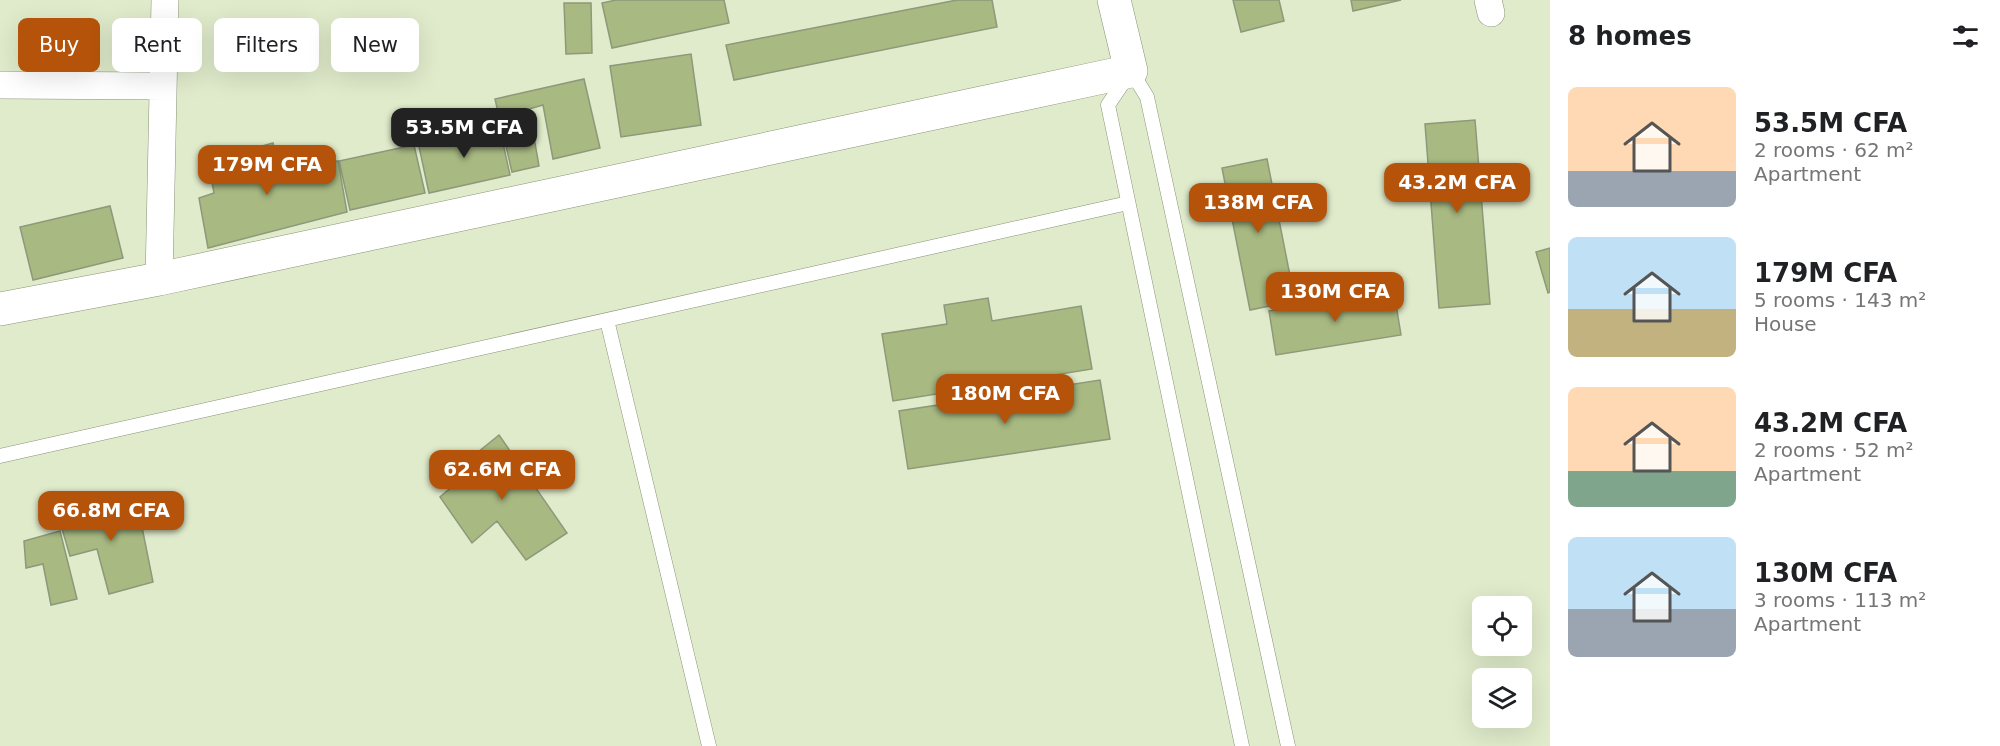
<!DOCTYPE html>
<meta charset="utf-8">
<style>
:root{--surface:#fff;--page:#f6f6f6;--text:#202124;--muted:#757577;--accent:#b45309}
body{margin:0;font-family:"DejaVu Sans",sans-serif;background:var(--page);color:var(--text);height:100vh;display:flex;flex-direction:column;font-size:22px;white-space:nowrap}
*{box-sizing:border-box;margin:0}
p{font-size:20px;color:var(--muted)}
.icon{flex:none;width:33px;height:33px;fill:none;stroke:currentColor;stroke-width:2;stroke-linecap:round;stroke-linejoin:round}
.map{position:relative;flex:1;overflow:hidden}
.sheet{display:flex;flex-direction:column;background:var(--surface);width:450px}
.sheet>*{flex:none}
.guide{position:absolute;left:18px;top:18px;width:570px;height:54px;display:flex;gap:12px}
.fabs{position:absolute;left:1472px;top:596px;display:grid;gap:12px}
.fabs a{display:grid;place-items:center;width:60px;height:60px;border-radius:9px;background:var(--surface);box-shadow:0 6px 24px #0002;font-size:30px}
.price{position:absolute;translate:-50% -51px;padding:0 14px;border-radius:12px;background:var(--accent);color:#fff;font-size:20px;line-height:39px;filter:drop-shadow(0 2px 3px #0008)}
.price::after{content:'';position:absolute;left:50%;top:36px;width:18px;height:14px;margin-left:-9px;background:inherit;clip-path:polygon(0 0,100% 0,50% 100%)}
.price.on{background:#222;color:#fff}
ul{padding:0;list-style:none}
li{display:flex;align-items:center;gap:18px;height:150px;padding:0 18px}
li span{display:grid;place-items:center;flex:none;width:168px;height:120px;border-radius:9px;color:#555}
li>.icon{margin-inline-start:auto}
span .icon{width:72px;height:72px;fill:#fffc;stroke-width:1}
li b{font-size:26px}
h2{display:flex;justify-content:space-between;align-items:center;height:72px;padding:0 18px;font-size:26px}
.chip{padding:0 21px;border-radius:9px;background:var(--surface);box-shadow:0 6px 24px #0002;font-size:21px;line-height:54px}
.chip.on{background:var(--accent);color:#fff}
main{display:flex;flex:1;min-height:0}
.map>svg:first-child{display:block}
</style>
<main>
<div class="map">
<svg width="1550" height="746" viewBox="0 0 1550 746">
<rect width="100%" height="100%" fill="#e0ebcb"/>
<path fill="#a8b982" stroke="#8e987a" stroke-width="1.5" d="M616 0H724L729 23 612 48 602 3Z
M957 0H992L997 27 734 80 726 45Z
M1233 0H1279L1284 21 1241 32Z
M1351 0H1401L1353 11Z
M564 3H591L592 53 566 54Z
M691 54 701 125 621 137 610 66Z
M584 79 600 148 553 159 543 105 529 109 539 166 512 172 495 99Z
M1475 120 1490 304 1439 308 1425 124Z
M499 125 510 175 429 193 418 142Z
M273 143 279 172 338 161 347 212 208 248 199 198 214 193 208 161Z
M414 145 425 193 350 210 339 161Z
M1267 159 1295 301 1250 310 1222 168Z
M110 206 123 258 33 280 20 227Z
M1550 248V292L1548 293 1536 252Z
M1394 292 1401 335 1276 355 1269 311Z
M988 298 992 321 1081 306 1092 369 893 401 882 334 947 324 944 305Z
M1100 380 1110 439 908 469 899 411Z
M499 435 567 533 526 560 497 521 472 543 440 497 461 479 456 470Z
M136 497 153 582 109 594 97 549 70 556 58 515Z
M60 531 77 599 51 605 43 564 26 568 24 541Z"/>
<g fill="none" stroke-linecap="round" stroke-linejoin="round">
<g stroke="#899376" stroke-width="15">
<path id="service" d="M607 320 709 746
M0 456 1128 203
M1242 746 1108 105 1131 71 1147 97 1288 746"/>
</g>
<g stroke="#899376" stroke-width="28">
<path id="minor" d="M1488 0 1491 13
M0 85 163 86
M159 279 165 0"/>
</g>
<g stroke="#899376" stroke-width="34">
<path id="tertiary" d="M0 309 159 279 1131 71 1114 0"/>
</g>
<use href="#service" stroke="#fff" stroke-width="14"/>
<use href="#minor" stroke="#fff" stroke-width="27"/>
<use href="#tertiary" stroke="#fff" stroke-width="33"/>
</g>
</svg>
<div class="fabs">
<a><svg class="icon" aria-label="locate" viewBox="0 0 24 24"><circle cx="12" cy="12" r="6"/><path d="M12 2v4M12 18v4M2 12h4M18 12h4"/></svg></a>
<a><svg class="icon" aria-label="layers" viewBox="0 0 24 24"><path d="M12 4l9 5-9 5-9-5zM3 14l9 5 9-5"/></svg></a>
</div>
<b class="price on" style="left:464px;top:159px">53.5M CFA</b>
<b class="price" style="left:267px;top:196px">179M CFA</b>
<b class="price" style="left:1457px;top:214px">43.2M CFA</b>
<b class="price" style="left:1258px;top:234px">138M CFA</b>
<b class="price" style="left:1335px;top:323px">130M CFA</b>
<b class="price" style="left:1005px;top:425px">180M CFA</b>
<b class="price" style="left:502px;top:501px">62.6M CFA</b>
<b class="price" style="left:111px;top:542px">66.8M CFA</b>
<div class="guide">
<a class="chip on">Buy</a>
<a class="chip">Rent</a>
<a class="chip">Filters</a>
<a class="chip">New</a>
</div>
</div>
<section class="sheet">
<h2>8 homes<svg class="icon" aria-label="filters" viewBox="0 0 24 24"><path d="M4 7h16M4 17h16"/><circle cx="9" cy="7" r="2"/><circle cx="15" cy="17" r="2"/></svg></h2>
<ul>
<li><span style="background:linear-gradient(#ffd9b3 70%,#9aa5b1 0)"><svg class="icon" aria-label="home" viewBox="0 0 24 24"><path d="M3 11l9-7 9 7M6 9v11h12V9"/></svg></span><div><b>53.5M CFA</b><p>2 rooms · 62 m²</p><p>Apartment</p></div></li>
<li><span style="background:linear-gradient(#bfe0f5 60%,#c2b280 0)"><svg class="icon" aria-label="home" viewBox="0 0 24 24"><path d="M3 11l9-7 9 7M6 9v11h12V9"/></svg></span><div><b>179M CFA</b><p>5 rooms · 143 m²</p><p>House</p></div></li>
<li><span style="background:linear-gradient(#ffd9b3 70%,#7fa58c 0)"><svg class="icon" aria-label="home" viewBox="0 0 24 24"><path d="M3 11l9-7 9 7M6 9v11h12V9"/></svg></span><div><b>43.2M CFA</b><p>2 rooms · 52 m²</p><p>Apartment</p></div></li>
<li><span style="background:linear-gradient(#bfe0f5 60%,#9aa5b1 0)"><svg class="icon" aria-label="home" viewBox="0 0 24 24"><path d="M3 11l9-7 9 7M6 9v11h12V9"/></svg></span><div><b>130M CFA</b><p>3 rooms · 113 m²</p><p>Apartment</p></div></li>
</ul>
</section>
</main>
